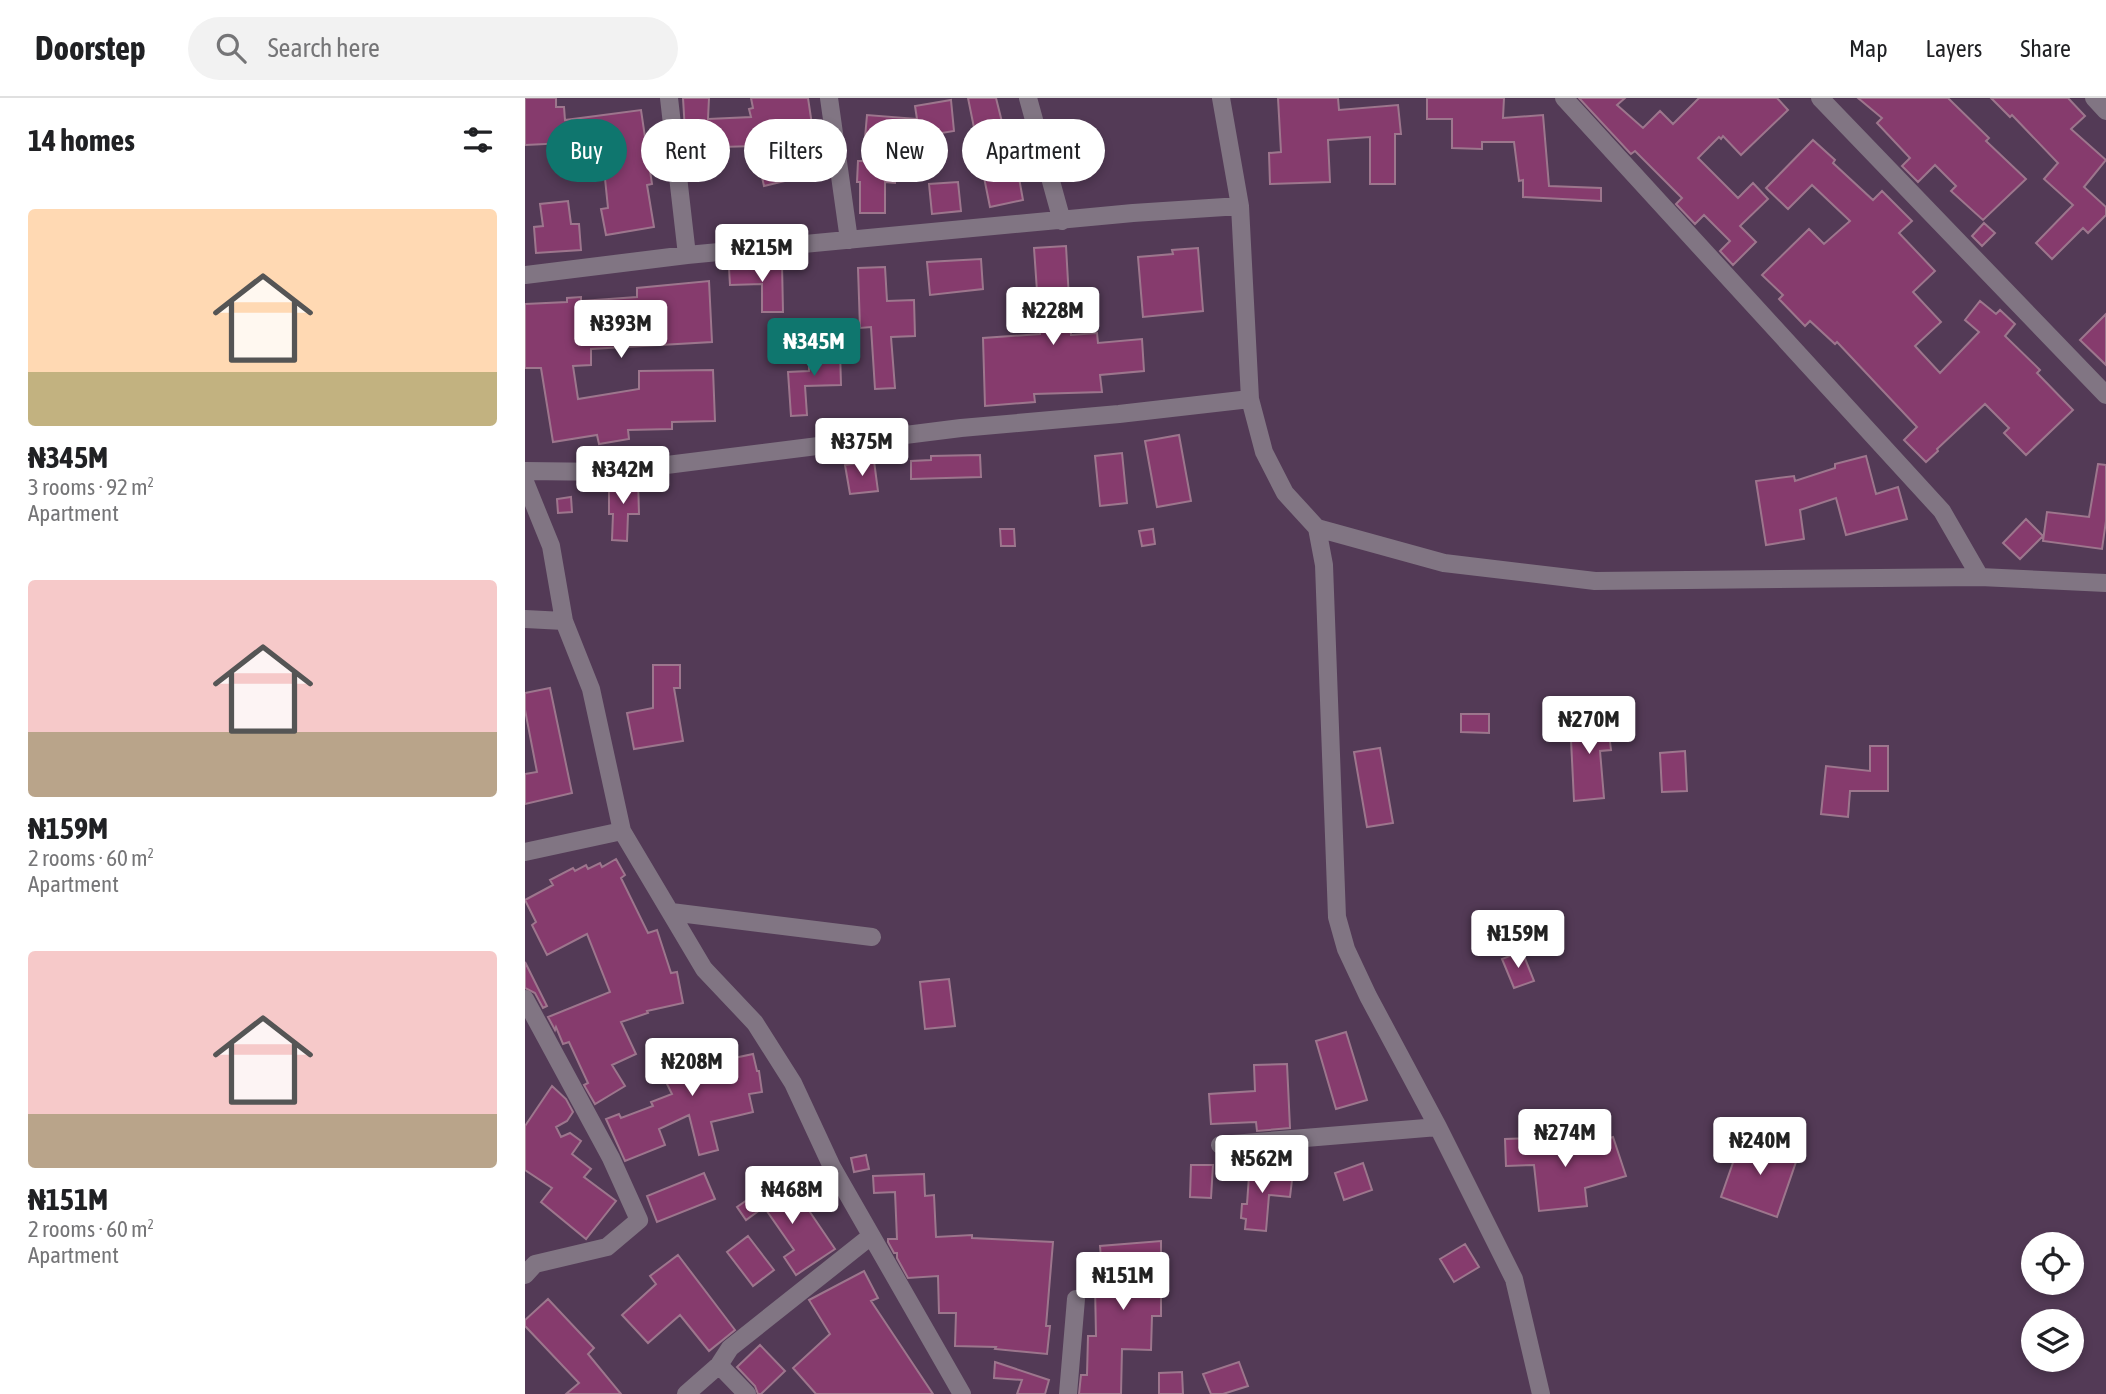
<!DOCTYPE html>
<meta charset="utf-8">
<style>
:root{--surface:#fff;--page:#f2f2f2;--text:#202124;--muted:#757577;--line:#e0e0e0;--accent:#0f766e}
body{margin:0;font-family:"Asap Condensed",sans-serif;background:var(--page);color:var(--text);height:100vh;display:flex;flex-direction:column;font-size:26px;white-space:nowrap}
*{box-sizing:border-box;margin:0}
p{font-size:23px;color:var(--muted)}
.icon{flex:none;width:38px;height:38px;fill:none;stroke:currentColor;stroke-width:2;stroke-linecap:round;stroke-linejoin:round}
.map{position:relative;flex:1;overflow:hidden}
.details{display:flex;flex-direction:column;background:var(--surface);width:525px}
.details>*{flex:none}
.top-card{position:absolute;left:21px;top:21px;width:665px;height:63px;display:flex;gap:14px}
.buttons{position:absolute;left:1496px;top:1134px;display:grid;gap:14px}
.buttons a{display:grid;place-items:center;width:63px;height:63px;border-radius:50%;background:var(--surface);box-shadow:0 4px 10px #0003;font-size:35px}
.price{position:absolute;translate:-50% -60px;padding:0 16px;border-radius:7px;background:#fff;color:#222;font-size:23px;line-height:46px;filter:drop-shadow(0 2px 4px #0008)}
.price::after{content:'';position:absolute;left:50%;top:42px;width:21px;height:16px;margin-left:-10px;background:inherit;clip-path:polygon(0 0,100% 0,50% 100%)}
.price.selected{background:var(--accent);color:#fff}
ul{padding:0;list-style:none}
li{display:grid;align-content:center;gap:14px;height:371px;padding:0 28px}
li span{display:grid;place-items:center;height:217px;border-radius:7px;color:#555}
li>.icon{margin-inline-start:auto}
span .icon{width:126px;height:126px;fill:#fffc;stroke-width:1}
li b{font-size:30px}
h2{display:flex;justify-content:space-between;align-items:center;height:84px;padding:0 28px;font-size:30px}
.pill{padding:0 24px;border-radius:32px;background:var(--surface);box-shadow:0 4px 10px #0003;font-size:24px;line-height:63px}
.pill.selected{background:var(--accent);color:#fff}
header{display:flex;align-items:center;gap:42px;box-sizing:border-box;height:98px;padding:0 35px;background:var(--surface);border-bottom:2px solid var(--line)}
header strong{font-size:33px}
nav{display:flex;gap:38px;margin-inline-start:auto;font-size:24px}
.search{width:490px;height:63px;background:var(--page);display:flex;align-items:center;gap:18px;box-sizing:border-box;padding:0 24px;border-radius:38px;color:var(--muted);font-size:26px}
main{display:flex;flex:1;min-height:0}
.map>svg:first-child{display:block}
</style>
<header>
<strong>Doorstep</strong>
<div class="search"><svg class="icon" aria-label="search" viewBox="0 0 24 24"><circle cx="10" cy="10" r="6"/><path d="M15 15l6 6"/></svg>Search here</div>
<nav><a>Map</a><a>Layers</a><a>Share</a></nav>
</header>
<main>
<section class="details">
<h2>14 homes<svg class="icon" aria-label="filters" viewBox="0 0 24 24"><path d="M4 7h16M4 17h16"/><circle cx="9" cy="7" r="2"/><circle cx="15" cy="17" r="2"/></svg></h2>
<ul>
<li><span style="background:linear-gradient(#ffd9b3 75%,#c2b280 0)"><svg class="icon" aria-label="home" viewBox="0 0 24 24"><path d="M3 11l9-7 9 7M6 9v11h12V9"/></svg></span><div><b>₦345M</b><p>3 rooms · 92 m²</p><p>Apartment</p></div></li>
<li><span style="background:linear-gradient(#f6c9c9 70%,#b9a48a 0)"><svg class="icon" aria-label="home" viewBox="0 0 24 24"><path d="M3 11l9-7 9 7M6 9v11h12V9"/></svg></span><div><b>₦159M</b><p>2 rooms · 60 m²</p><p>Apartment</p></div></li>
<li><span style="background:linear-gradient(#f6c9c9 75%,#b9a48a 0)"><svg class="icon" aria-label="home" viewBox="0 0 24 24"><path d="M3 11l9-7 9 7M6 9v11h12V9"/></svg></span><div><b>₦151M</b><p>2 rooms · 60 m²</p><p>Apartment</p></div></li>
</ul>
</section>
<div class="map">
<svg width="1581" height="1296" viewBox="0 0 1581 1296">
<rect width="100%" height="100%" fill="#533a56"/>
<path fill="#863b6d" stroke="#9d768d" stroke-width="2" d="M0 0H31V9H39L40 22 116 12 127 86 122 87 129 129 81 137 76 111 83 110 78 61 69 62 62 44 0 47Z
M158 0H184L183 21 226 19 224 11 228 10 226 0H283L289 40 281 41 289 76 239 88 230 48 161 50Z
M443 0H471L479 32 481 31 488 70 492 69 498 102 465 109Z
M753 0H813L814 12 873 7 876 36H870V86H845V39L803 42 805 84 745 86 744 55 756 54Z
M902 0H979L978 20 1018 17 1024 88 1076 90V103L998 99V82L994 83 989 44H957V51L927 50V21H902Z
M1054 0H1100L1092 7 1118 30 1135 13 1148 26 1174 0H1252L1263 12 1216 57 1198 38 1196 41 1194 39 1173 60 1213 100 1228 85 1243 101 1215 128 1231 144 1208 167 1195 153 1205 143 1179 117 1170 126 1151 106 1157 100 1110 53 1106 56 1105 55Z
M1333 0H1423L1464 40 1461 43 1501 81 1458 122 1426 93 1431 88 1410 67 1393 84 1377 68 1385 60 1352 25 1357 20Z
M1466 0H1543L1560 18 1546 31 1581 62 1559 89 1581 109V117L1563 135 1558 130 1527 161 1511 145 1548 107 1519 81 1533 65 1487 17 1485 19Z
M426 2 429 33 386 40 385 48 371 47 370 85 360 84V115H335V84H332L333 63H338L342 17 392 21 390 8Z
M1288 42 1310 62 1308 65 1348 102 1357 93 1387 123 1374 135 1410 173 1388 194 1416 224 1390 248 1415 275 1454 234 1440 222 1455 203 1471 216 1475 212 1490 226 1480 238 1515 272 1512 275 1548 312 1501 357 1479 335 1484 330 1460 306 1412 351 1413 353 1401 364 1379 342 1392 329 1312 244 1310 246 1285 223 1280 228 1254 201 1258 197 1237 177 1284 131 1299 146 1325 123 1287 87 1263 111 1241 90Z
M433 84 436 113 407 116 404 86Z
M43 103 46 126H54L56 152 11 155 9 129 18 128 15 106Z
M1459 125 1470 135 1457 148 1447 138Z
M541 148 546 237 572 235 573 245 617 241 619 273 575 277 577 294 509 296 510 304 460 308 458 240 515 236 509 150Z
M673 150 678 213 618 219 613 159 648 156 647 152Z
M456 161 458 191 405 197 402 164Z
M257 166 258 214H237V186L205 187 204 170Z
M360 169 362 203 389 202 390 238 366 239 370 290 350 291 346 229 335 230 333 170Z
M184 183 187 244 66 251V267L48 268 53 301 114 291V273L188 272 190 323 147 324V331L103 332 104 341 74 346 72 337 28 344 16 270H0V206L42 204V200L56 199V203L112 199V190Z
M1581 216V267L1555 242Z
M315 253 316 287 280 288 282 317 266 318 263 274 284 273V254Z
M654 337 666 403 632 409 620 343Z
M597 355 602 405 575 408 570 358Z
M455 357 456 379 386 381V363L406 362V358Z
M1341 358 1351 396 1373 389 1382 421 1321 437 1311 400 1275 412 1279 441 1241 447 1231 383 1269 378 1270 383 1310 370V366Z
M349 363 353 393 325 396 320 367Z
M1573 366 1581 367V423L1577 451 1518 443 1522 414 1564 419Z
M113 382 114 416H103L102 443 87 442 88 416H84V385Z
M46 399 47 414 33 415 32 401Z
M1501 421 1518 438 1495 461 1478 445Z
M475 431H489L490 448H476Z
M628 431 630 446 617 448 614 433Z
M128 567H155V590H149L158 643 109 651 102 615 128 610Z
M25 590 47 695 0 706V676L12 674 0 612V595Z
M936 616H964V635L936 634Z
M1082 619 1086 652 1075 653 1079 700 1049 703 1045 621Z
M1345 648H1363V693H1325L1323 719 1296 716 1301 668 1345 673Z
M855 650 868 725 842 729 829 654Z
M1160 653 1162 693 1137 694 1135 655Z
M91 761 100 777 96 780 123 835 132 832 146 875 152 874 158 905 122 913 123 915 96 924 111 956 87 967 100 988 70 1006 59 987 63 985 44 944 38 946 31 929 30 932 23 919 85 894 62 836 22 857 7 827 11 824 0 802 28 787 25 782 48 770 50 773 61 767 63 771 75 765 77 769Z
M997 853 1009 883 989 890 977 861Z
M0 864 22 908 18 910 10 895 0 890Z
M424 881 430 928 400 931 395 884Z
M821 934 842 1002 811 1011 791 943Z
M205 943 209 960 228 956 232 973H234L237 994 224 996 228 1014 186 1024 193 1052 174 1057 164 1017 134 1031 140 1047 100 1063 81 1021 94 1016 96 1020 128 1008 126 1004 147 996 138 978 134 957Z
M762 966 765 1030 732 1033 731 1024 686 1026 684 996 730 993 729 967Z
M27 988 41 1001 48 1014 42 1023 31 1029 36 1039 45 1035 56 1043 47 1056 66 1071 59 1079 91 1103 61 1141 16 1104 27 1090 0 1072V1028Z
M1029 1039V1049L1061 1047 1088 1039 1101 1078 1060 1090 1062 1108 1014 1113 1009 1067 981 1068 980 1041Z
M1217 1039 1273 1058 1252 1119 1196 1099Z
M341 1057 344 1071 329 1074 326 1060Z
M725 1064 746 1065 745 1081 767 1082 765 1099 744 1097 741 1133 720 1131 721 1121 716 1120 717 1106H722Z
M838 1065 847 1092 819 1102 810 1075Z
M666 1067H688L686 1100 665 1099Z
M179 1075 190 1101 132 1124 122 1098Z
M399 1076 400 1098 409 1097 411 1139 447 1137V1140L528 1144 521 1228H525L522 1256 470 1251 471 1249 430 1248 431 1215H414L413 1178 383 1180 372 1160V1155H369L363 1144V1141H372L370 1094 349 1095 348 1078Z
M248 1084 259 1099 270 1092 310 1151 271 1177 259 1159 269 1152 239 1109 221 1122 212 1109Z
M223 1138 249 1172 228 1188 202 1154Z
M636 1143V1218H627L626 1252 597 1251 596 1296H554L556 1277H562L563 1238H571L570 1187 578 1186 575 1148Z
M940 1146 954 1169 929 1184 915 1161Z
M153 1157 210 1232 184 1253 155 1217 123 1245 97 1217 131 1186 125 1178Z
M339 1173 353 1200 346 1203 408 1296H291L268 1270 305 1236 284 1202Z
M23 1201 69 1250 63 1256 96 1296H41L54 1285 0 1228V1222Z
M235 1247 260 1273 236 1296H233L230 1288 212 1269Z
M470 1264 524 1282 520 1296H492L497 1282 469 1280Z
M714 1264 723 1288 698 1296H686L678 1276Z
M657 1274 658 1296H634V1275Z"/>
<g fill="none" stroke-linecap="round" stroke-linejoin="round">
<path stroke="#817583" stroke-width="18" d="M144 0 162 157
M304 0 324 142
M503 0 537 123
M696 0 715 108 725 301 739 354 760 395 792 430 799 467 812 819 821 851 843 898 913 1029 989 1181 1016 1296
M1039 0 1417 413 1455 479 1581 485
M1295 0 1581 297
M1569 0 1581 13
M0 177 162 157 608 115 715 108
M0 373 86 374 436 330 594 316 725 301
M0 384 26 448 39 523 0 521
M792 430 919 465 1070 483 1455 479
M39 523 66 591 97 733 179 871 230 925 268 985 307 1069 437 1296
M0 754 97 733
M146 814 347 839
M0 901 86 1060 114 1122 82 1149 10 1166 0 1177
M695 1047 913 1029
M194 1267 222 1296
M161 1296 194 1267 205 1250 346 1138
M543 1296 551 1201"/>
</g>
</svg>
<div class="buttons">
<a><svg class="icon" aria-label="locate" viewBox="0 0 24 24"><circle cx="12" cy="12" r="6"/><path d="M12 2v4M12 18v4M2 12h4M18 12h4"/></svg></a>
<a><svg class="icon" aria-label="layers" viewBox="0 0 24 24"><path d="M12 4l9 5-9 5-9-5zM3 14l9 5 9-5"/></svg></a>
</div>
<b class="price" style="left:237px;top:186px">₦215M</b>
<b class="price" style="left:528px;top:249px">₦228M</b>
<b class="price" style="left:96px;top:262px">₦393M</b>
<b class="price selected" style="left:289px;top:280px">₦345M</b>
<b class="price" style="left:337px;top:380px">₦375M</b>
<b class="price" style="left:98px;top:408px">₦342M</b>
<b class="price" style="left:1064px;top:658px">₦270M</b>
<b class="price" style="left:993px;top:872px">₦159M</b>
<b class="price" style="left:167px;top:1000px">₦208M</b>
<b class="price" style="left:1040px;top:1071px">₦274M</b>
<b class="price" style="left:1235px;top:1079px">₦240M</b>
<b class="price" style="left:737px;top:1097px">₦562M</b>
<b class="price" style="left:267px;top:1128px">₦468M</b>
<b class="price" style="left:598px;top:1214px">₦151M</b>
<div class="top-card">
<a class="pill selected">Buy</a>
<a class="pill">Rent</a>
<a class="pill">Filters</a>
<a class="pill">New</a>
<a class="pill">Apartment</a>
</div>
</div>
</main>
